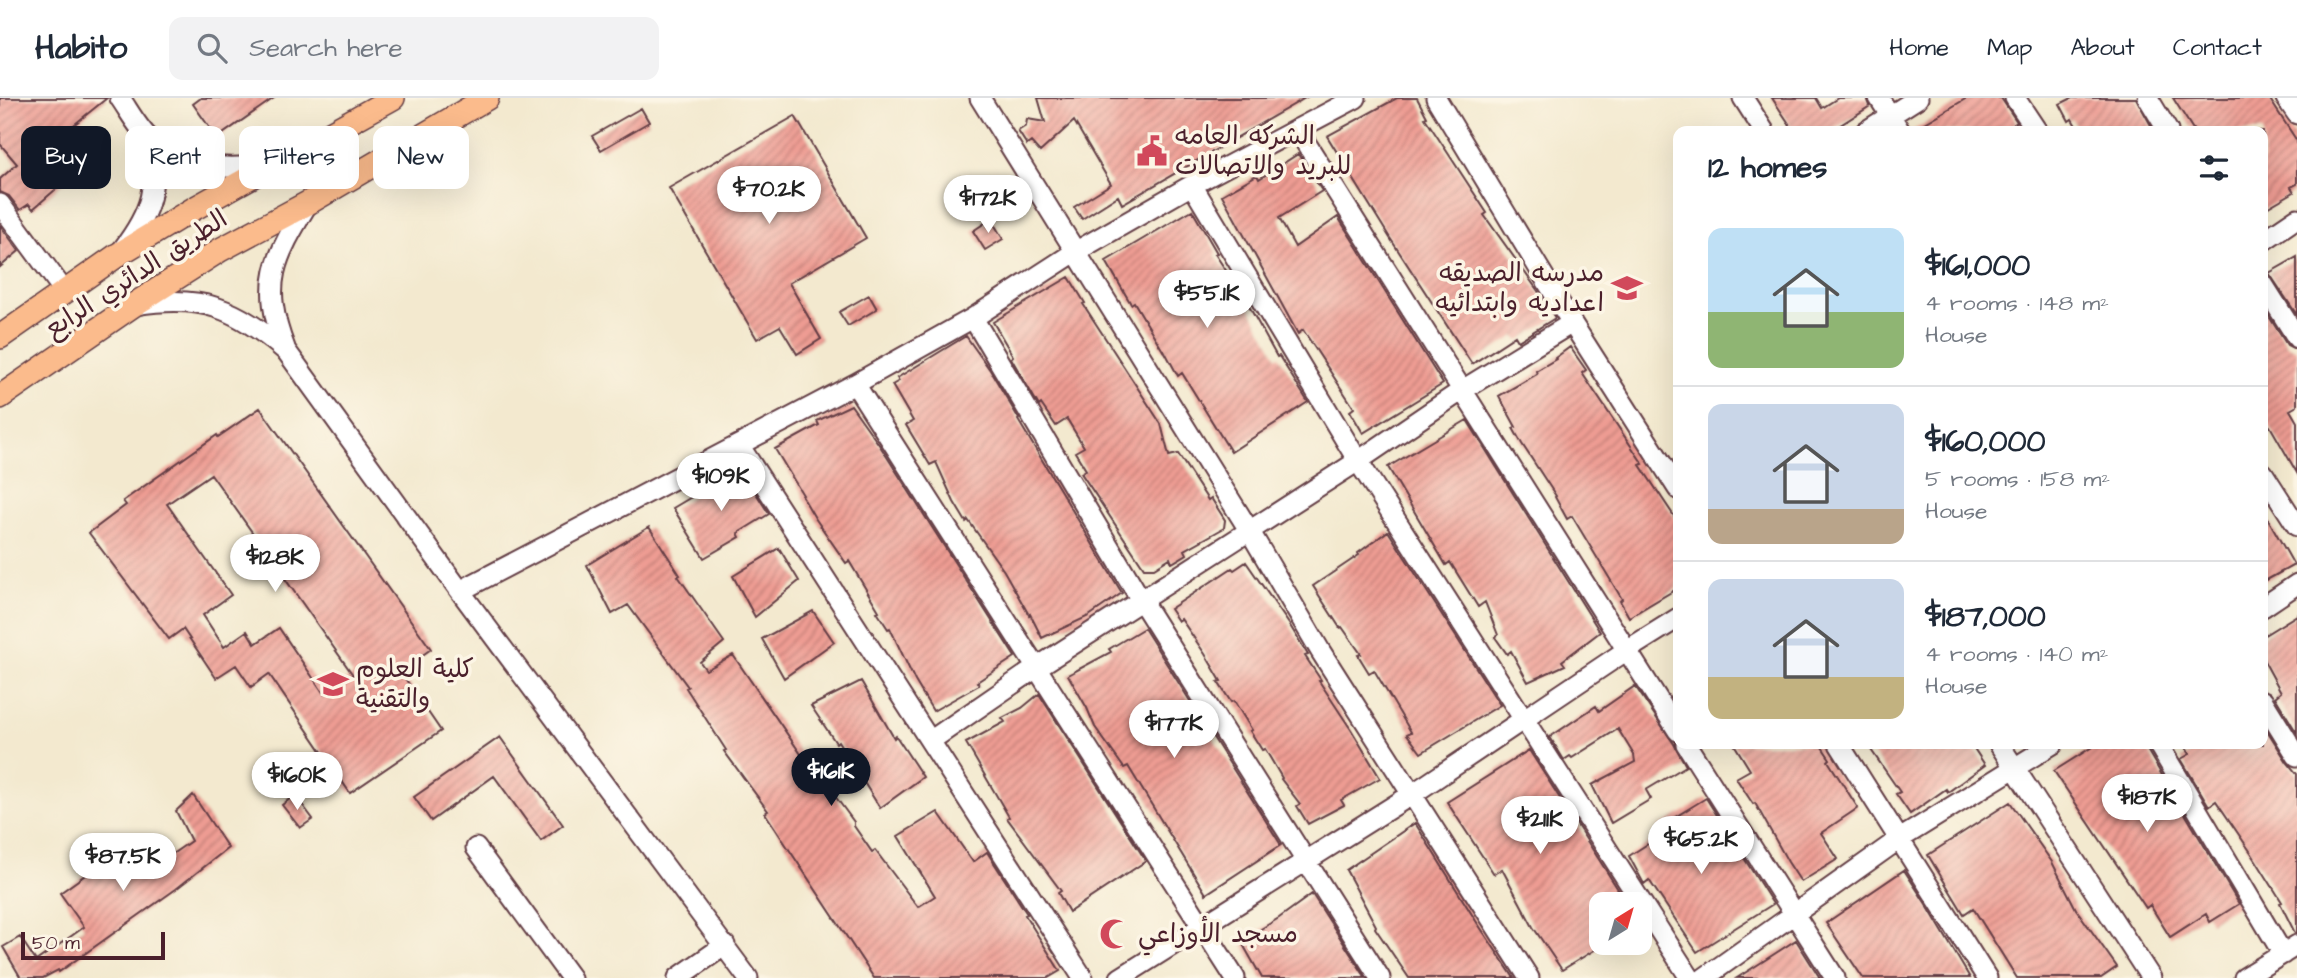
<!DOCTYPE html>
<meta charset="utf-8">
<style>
:root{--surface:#fff;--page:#f2f2f3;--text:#1f2937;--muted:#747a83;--line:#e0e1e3;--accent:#111827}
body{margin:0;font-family:"Architects Daughter","Playpen Sans Arabic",sans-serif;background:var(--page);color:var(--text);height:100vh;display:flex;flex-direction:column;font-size:26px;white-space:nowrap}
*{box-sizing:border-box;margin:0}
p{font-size:23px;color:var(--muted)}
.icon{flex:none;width:38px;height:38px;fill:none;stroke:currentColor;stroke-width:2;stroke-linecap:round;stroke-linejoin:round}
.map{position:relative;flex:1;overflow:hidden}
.side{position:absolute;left:1673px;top:28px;width:595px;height:623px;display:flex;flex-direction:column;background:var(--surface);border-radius:14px;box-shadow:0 7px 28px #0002}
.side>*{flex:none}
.hud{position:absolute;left:21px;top:28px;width:665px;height:63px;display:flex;gap:14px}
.needle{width:46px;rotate:37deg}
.tools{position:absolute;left:1589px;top:794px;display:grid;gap:14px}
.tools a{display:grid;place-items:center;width:63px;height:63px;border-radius:14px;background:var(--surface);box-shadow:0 7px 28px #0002;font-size:35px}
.scale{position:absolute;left:21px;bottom:18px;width:144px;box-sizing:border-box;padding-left:7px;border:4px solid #4a1f2b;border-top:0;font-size:19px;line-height:24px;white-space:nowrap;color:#4a1f2b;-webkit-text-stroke:5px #fcf5e5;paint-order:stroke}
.price{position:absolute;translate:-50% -60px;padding:0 16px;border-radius:24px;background:#fff;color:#222;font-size:23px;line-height:46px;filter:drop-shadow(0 2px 4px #0008)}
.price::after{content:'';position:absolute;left:50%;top:42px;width:21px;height:16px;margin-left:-10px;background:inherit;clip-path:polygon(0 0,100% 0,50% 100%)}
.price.selected{background:var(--accent);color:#fff}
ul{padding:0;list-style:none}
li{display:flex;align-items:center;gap:21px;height:175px;padding:0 35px}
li+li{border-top:2px solid var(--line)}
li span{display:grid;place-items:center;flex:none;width:196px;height:140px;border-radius:14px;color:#555}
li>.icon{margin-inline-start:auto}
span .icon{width:84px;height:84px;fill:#fffc;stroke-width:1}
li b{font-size:30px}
h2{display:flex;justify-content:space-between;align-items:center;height:84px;padding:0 35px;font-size:30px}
.pill{padding:0 24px;border-radius:14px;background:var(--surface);box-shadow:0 7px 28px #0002;font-size:24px;line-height:63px}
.pill.selected{background:var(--accent);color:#fff}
header{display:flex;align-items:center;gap:42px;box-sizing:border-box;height:98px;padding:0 35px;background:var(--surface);border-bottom:2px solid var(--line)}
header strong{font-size:33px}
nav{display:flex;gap:38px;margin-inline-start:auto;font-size:24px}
.search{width:490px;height:63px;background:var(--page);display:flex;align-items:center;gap:18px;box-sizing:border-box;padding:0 24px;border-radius:14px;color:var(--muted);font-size:26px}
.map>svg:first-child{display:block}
</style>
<header>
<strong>Habito</strong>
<div class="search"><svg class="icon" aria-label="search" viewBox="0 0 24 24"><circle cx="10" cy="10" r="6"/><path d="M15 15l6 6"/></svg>Search here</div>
<nav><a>Home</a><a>Map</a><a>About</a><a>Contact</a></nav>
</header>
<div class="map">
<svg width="2297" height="880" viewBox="0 0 2297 880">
<defs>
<pattern id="building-hatch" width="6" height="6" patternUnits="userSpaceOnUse" patternTransform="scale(1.75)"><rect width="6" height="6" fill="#ee9c93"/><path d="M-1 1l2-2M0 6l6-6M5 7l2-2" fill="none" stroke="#c37f78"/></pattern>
</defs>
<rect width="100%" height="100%" fill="#fcf5e5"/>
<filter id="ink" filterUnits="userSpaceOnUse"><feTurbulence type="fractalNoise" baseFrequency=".0143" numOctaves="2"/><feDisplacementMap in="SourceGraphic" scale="14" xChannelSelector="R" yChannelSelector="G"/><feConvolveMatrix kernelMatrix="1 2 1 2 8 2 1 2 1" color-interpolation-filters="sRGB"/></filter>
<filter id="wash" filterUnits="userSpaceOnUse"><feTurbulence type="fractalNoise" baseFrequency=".00686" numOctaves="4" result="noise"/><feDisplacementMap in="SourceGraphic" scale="28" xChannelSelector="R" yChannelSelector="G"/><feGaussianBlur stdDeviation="1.57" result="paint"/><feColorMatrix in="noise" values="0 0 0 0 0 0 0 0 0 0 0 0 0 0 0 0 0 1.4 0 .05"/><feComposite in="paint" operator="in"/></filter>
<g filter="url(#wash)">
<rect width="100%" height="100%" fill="#f3e9cf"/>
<g id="blocks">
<path fill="url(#building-hatch)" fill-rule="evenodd" d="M0 0H107L60 38 85 66 33 111 29 106 20 112 9 98 0 94V81L17 66 0 46Z
M201 0H274L217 40 193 6Z
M1038 0H1305L1122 106 1118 98 1082 121 1074 109 1111 86 1074 23 1040 54 1031 44 1027 47 1018 33 1026 28 1027 21 1045 24Z
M1397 0H1417L1427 19 1425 20 1487 115 1484 117 1538 193 1555 220 1518 243 1515 238 1472 266 1390 140 1327 38Z
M1772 0H1816L1822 10 1838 0H1867L1870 8 1831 33H1794Z
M1967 0H2001L2017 24 2014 26 2019 33H1912Z
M2072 0H2136L2154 33H2079L2072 21 2069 23 2060 6Z
M2173 0H2269L2297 43V86L2291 89 2294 94 2263 112V33H2194Z
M641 10 649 24 601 52 592 38Z
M795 18 866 140 789 185 821 241 797 256 780 228 757 241 669 90Z
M1298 56 1322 93 1279 120 1295 149 1338 119 1443 286 1363 335 1350 313 1354 310 1303 232 1298 236 1222 97 1257 77 1259 81Z
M1192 112 1217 155 1215 156 1245 201 1277 259 1279 258 1308 304 1231 354 1182 275 1178 278 1164 252 1163 253 1134 204 1131 206 1106 163Z
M991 121 1003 141 985 152 973 133Z
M0 127 19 153 0 169Z
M2297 159V217L2269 175Z
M1069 179 1085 205 1083 206 1161 326 1169 358 1178 356 1208 402 1211 400 1225 422 1224 430 1185 452 1187 456 1172 465 1170 460 1154 470H1144L1081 375 1086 372 1075 354 1084 349 1067 321 1056 328 1041 306 1039 308 1011 260 1013 258 993 224Z
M869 197 877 211 848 228 839 214Z
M2263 209 2287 247 2297 252V308L2290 312 2297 324V375L2270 328 2263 332Z
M966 238 990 272 1019 321 1018 322 1122 495 1089 518 1042 540 1030 516 1029 517 1004 473 968 422 966 424 954 404 936 364 930 367 906 327 913 323 892 287 899 283 897 280Z
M1570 249 1586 272 1582 275 1643 366 1640 367 1678 424V490L1629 519 1620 503 1622 501 1572 418 1567 421 1555 399 1556 398 1522 346 1513 330 1516 329 1499 298 1537 276 1536 273 1556 261 1555 260Z
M851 307 880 348 1015 559 977 584 979 587 933 613 915 583 890 530 888 531 877 514 879 513 849 463 846 465 815 420 802 398 803 397 775 351 819 327 817 323Z
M260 310 431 551 400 573 441 633 350 695 269 576 251 589 236 567 216 580 183 531 169 541 89 435 126 407 123 403 217 337 218 339ZM211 376 353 577 324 596 279 530 255 546 247 533 224 549 203 517 231 497 167 406Z
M1467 322 1600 534 1562 563 1565 567 1528 584 1511 553 1507 556 1495 539 1498 537 1485 504 1478 509 1450 464 1446 467 1388 369Z
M740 370 769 416 738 435 740 439 704 460 673 410Z
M2263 412 2294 467 2263 484Z
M649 429 680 477 678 478 724 544 700 564 706 572 733 557 818 681 821 679 854 724V728L872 754 875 752 918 809 935 798 898 738 938 714 973 764 987 754 1027 816 1025 817 1060 873 1048 880H874L765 715 768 713 724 653 726 652 686 590 688 589 628 507 612 516 587 467Z
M1388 433 1500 607 1421 655 1407 636 1411 634 1374 572 1369 575 1358 557 1361 556 1342 529 1340 530 1313 488 1359 457 1358 455Z
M779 450 799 483 755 519 733 478Z
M1246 464 1289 526 1308 557 1305 558 1321 582 1319 583 1352 633 1380 680 1341 702 1344 707 1308 726 1297 708 1300 706 1281 681 1282 680 1265 651 1262 652 1250 633 1252 632 1234 603 1231 604 1218 584 1221 583 1205 556 1181 521 1178 523 1170 511 1232 470 1234 472Z
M813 513 834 544 784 580 762 541Z
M2297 517V635L2275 599 2281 594 2263 561V538Z
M1144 530 1281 747 1206 796 1128 668 1124 670 1095 629 1087 610 1068 577 1111 554 1109 551Z
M861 583 894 640 896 638 923 679 880 710 838 643 836 645 811 608Z
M1635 588 1674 646 1686 668 1646 692 1651 701 1611 725 1592 687 1635 664 1634 657 1618 631 1572 660 1570 658 1564 662 1550 639 1596 608 1599 613Z
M1039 596 1146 763 1069 814 1058 795 1061 793 1007 720 1009 719 966 645 1005 624 1002 620 1022 610Z
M2263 626 2287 664 2297 676V835H2295L2280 805 2282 804 2252 756 2216 703 2209 708 2181 661 2190 656 2183 646H2263Z
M500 639 563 727 541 743 494 678 431 723 414 699Z
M1734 646H1820L1830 661 1828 663 1858 710 1821 735 1838 761 1801 784 1788 764 1755 705 1753 706 1736 680 1750 672Z
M1867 646H1971L1985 667 1948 694 1946 691 1910 716 1896 696 1900 694Z
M2097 646H2146L2147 652 2239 806 2210 824 2206 816 2170 839 2150 807 2146 810 2054 673Z
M1529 652 1628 807H1601V848L1562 872 1533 829 1502 771 1494 776 1447 704Z
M193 697 228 750 176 791 59 874 58 872 43 880H21L3 849 20 839 36 863 84 829 60 795 130 745 149 772 191 743 176 713Z
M295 697 313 721 300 730 282 707Z
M1706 700 1773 806 1697 854 1649 782 1644 786 1629 758 1663 736 1659 729Z
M2010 704 2052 764 2076 811 2117 869 2101 880H2017L1973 810 1964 816 1928 757Z
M1415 725 1476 823 1514 880H1409L1375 830 1376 828 1346 772Z
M1904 772 1926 806 1970 880H1863L1826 825Z
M1312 796 1366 880H1262L1241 843 1279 820Z
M1796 842 1820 880H1737L1762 864Z"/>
</g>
</g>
<g filter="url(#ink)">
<use href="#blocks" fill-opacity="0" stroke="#633d44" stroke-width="2"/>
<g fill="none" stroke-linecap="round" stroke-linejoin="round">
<g stroke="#633d44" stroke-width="23">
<path id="minor" d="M120 0C129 13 138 30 149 40 183 70 228 74 269 65
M980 0 1249 432 1321 554 1529 880
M1436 0 1572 225 1678 391
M1743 0 1764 33
M1879 0 1900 33
M2015 0 2037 33
M2148 0 2168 33
M2286 0 2297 16
M1297 31 1678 633
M1866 33 1918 0
M1192 87 1358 363 1690 880
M0 106 64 193
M2263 143 2297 120
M122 152C152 113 159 88 148 39
M2263 186 2297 240
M136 207C203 196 236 210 287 254L460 493 748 880
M973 220 1141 502 1380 880
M285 250C260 185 275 160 308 105
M855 286 1235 880
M739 347 1083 880
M2263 375 2297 428
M460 493 855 286 973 220 1075 154 1192 87 1356 0
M2263 509 2297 486
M2263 603 2297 658
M930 643 1036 570 1358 363 1464 291 1572 225
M1686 646 1835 880
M1839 646 1987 880
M1999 646 2151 880
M2158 646 2283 856
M476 750 571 880
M678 880 725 847
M1120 880 1411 697 1627 552 1678 520
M1704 880 1898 742 2053 646
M2244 880 2297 847"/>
</g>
<g stroke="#633d44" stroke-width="26">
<path id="major" d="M0 239 119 156 195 110 393 0
M0 299 132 208 220 152 308 105 487 0"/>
</g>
<use href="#minor" stroke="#fff" stroke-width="19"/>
<use href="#major" stroke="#fbbb8c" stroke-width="23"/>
</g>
</g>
<defs>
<g id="civic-bare" transform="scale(2.415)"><path d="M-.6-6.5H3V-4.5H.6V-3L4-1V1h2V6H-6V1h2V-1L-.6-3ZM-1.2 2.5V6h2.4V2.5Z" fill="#d1495b" stroke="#fcf5e5" stroke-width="2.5" paint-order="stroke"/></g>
<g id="school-bare" transform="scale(2.415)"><path d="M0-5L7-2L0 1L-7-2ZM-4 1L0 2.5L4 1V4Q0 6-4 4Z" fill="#d1495b" stroke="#fcf5e5" stroke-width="2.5" paint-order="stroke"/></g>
<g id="university-bare" transform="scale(2.415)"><path d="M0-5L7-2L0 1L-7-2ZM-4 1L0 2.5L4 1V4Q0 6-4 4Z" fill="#d1495b" stroke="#fcf5e5" stroke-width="2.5" paint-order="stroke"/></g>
<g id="mosque-bare" transform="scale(2.415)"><path d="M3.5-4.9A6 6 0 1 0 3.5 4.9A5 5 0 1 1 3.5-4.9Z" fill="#d1495b" stroke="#fcf5e5" stroke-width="2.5" paint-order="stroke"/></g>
</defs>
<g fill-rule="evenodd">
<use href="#civic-bare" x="1152" y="53"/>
<use href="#school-bare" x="1627" y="190"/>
<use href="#university-bare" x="333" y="586"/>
<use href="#mosque-bare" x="1115" y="836"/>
</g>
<g text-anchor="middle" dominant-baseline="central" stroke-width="7" stroke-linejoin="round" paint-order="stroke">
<g font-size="26" fill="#4a1f2b" stroke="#fcf5e5" text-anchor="start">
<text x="1175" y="38">الشركه العامه<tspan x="1175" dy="30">للبريد والاتصالات</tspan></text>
<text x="1604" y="175" text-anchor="end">مدرسه الصديقه<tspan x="1604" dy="30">اعداديه وابتدائيه</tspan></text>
<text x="356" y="571">كلية العلوم<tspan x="356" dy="30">والتقنية</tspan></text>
<text x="1138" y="836">مسجد الأوزاعي</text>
</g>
<g font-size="26" fill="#4a1f2b" stroke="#fcf5e5">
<text transform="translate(136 176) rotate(-33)">الطريق الدائري الرابع</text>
</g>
</g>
</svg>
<div class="tools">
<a><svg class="needle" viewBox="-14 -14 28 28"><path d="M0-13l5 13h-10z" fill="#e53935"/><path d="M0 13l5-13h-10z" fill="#747a83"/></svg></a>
</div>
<div class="scale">50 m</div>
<b class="price" style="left:769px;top:128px">$70.2K</b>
<b class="price" style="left:988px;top:137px">$172K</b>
<b class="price" style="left:1207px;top:232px">$55.1K</b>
<b class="price" style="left:721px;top:415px">$109K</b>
<b class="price" style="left:275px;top:496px">$128K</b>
<b class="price" style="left:1174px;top:662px">$177K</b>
<b class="price selected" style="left:831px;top:710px">$161K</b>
<b class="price" style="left:297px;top:714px">$160K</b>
<b class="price" style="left:2147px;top:736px">$187K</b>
<b class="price" style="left:1540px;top:758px">$211K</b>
<b class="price" style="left:1701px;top:778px">$65.2K</b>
<b class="price" style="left:123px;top:795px">$87.5K</b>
<div class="hud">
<a class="pill selected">Buy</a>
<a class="pill">Rent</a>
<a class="pill">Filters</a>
<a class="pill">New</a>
</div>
<section class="side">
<h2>12 homes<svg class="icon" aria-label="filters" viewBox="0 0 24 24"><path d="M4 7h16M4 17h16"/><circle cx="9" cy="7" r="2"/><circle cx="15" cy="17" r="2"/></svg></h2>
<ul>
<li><span style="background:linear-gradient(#bfe0f5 60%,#8fb573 0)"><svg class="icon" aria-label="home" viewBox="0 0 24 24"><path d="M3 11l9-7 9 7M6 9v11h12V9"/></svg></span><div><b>$161,000</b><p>4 rooms · 148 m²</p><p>House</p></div></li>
<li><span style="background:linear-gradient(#c9d6e8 75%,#b9a48a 0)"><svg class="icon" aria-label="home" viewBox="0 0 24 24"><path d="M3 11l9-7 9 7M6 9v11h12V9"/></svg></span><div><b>$160,000</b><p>5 rooms · 158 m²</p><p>House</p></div></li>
<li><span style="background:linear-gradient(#c9d6e8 70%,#c2b280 0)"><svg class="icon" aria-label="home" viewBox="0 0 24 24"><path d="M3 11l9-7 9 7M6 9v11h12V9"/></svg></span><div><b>$187,000</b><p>4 rooms · 140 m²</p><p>House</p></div></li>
</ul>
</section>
</div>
